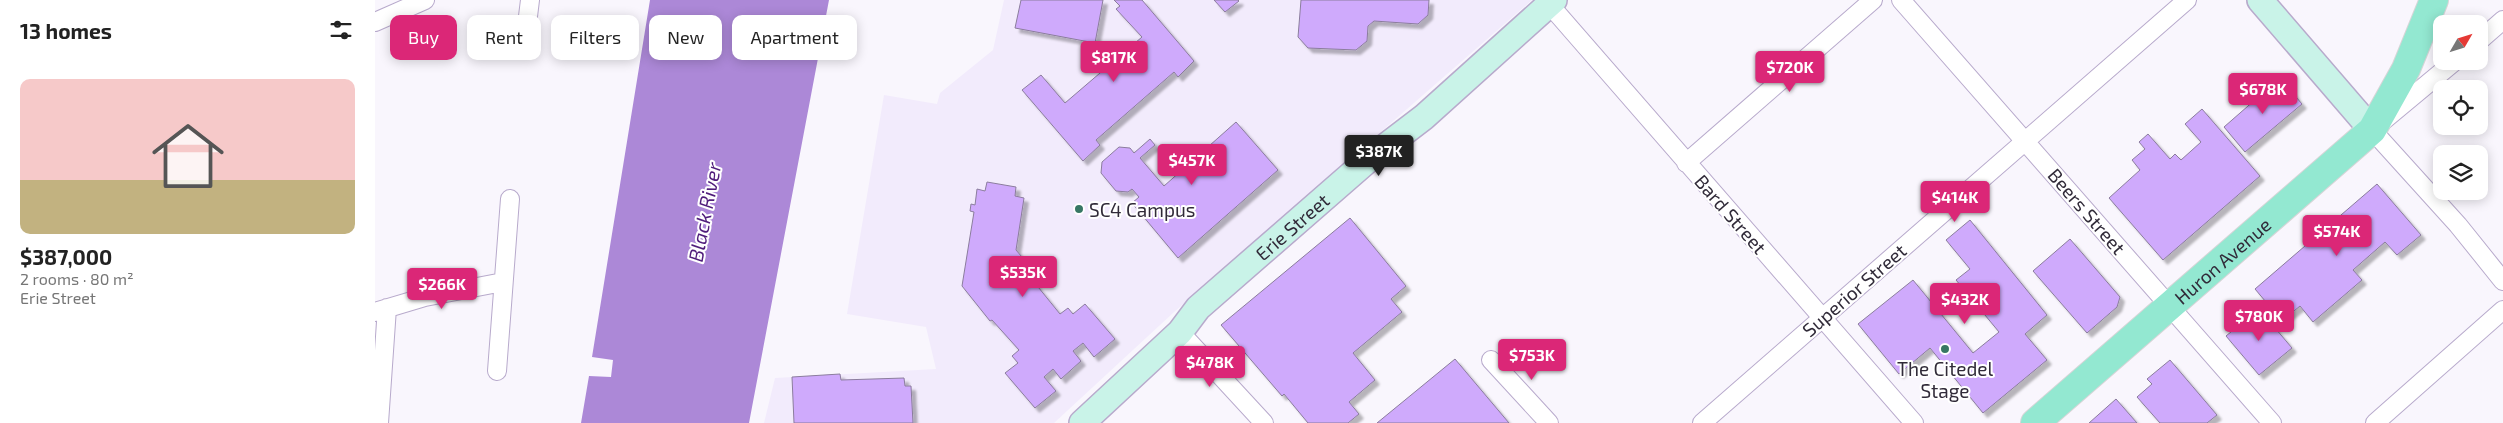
<!DOCTYPE html>
<meta charset="utf-8">
<style>
:root{--surface:#fff;--page:#f2f2f2;--text:#222;--muted:#767676;--accent:#db2777}
body{margin:0;font-family:"Exo 2",sans-serif;background:var(--page);color:var(--text);height:100vh;display:flex;flex-direction:column;font-size:19px;white-space:nowrap}
*{box-sizing:border-box;margin:0}
p{font-size:16px;color:var(--muted)}
.icon{flex:none;width:28px;height:28px;fill:none;stroke:currentColor;stroke-width:2;stroke-linecap:round;stroke-linejoin:round}
.map{position:relative;flex:1;overflow:hidden}
.panel{display:flex;flex-direction:column;background:var(--surface);width:375px}
.panel>*{flex:none}
.top-card{position:absolute;left:15px;top:15px;width:475px;height:45px;display:flex;gap:10px}
.needle{width:32px;rotate:51deg}
.tools{position:absolute;left:2058px;top:15px;display:grid;gap:10px}
.tools a{display:grid;place-items:center;width:55px;height:55px;border-radius:10px;background:var(--surface);box-shadow:0 2px 12px #0003;font-size:25px}
.price{position:absolute;translate:-50% -42px;padding:0 11px;border-radius:5px;background:var(--accent);color:#fff;font-size:16px;line-height:32px;filter:drop-shadow(0 1px 2px #0008)}
.price::after{content:'';position:absolute;left:50%;top:30px;width:15px;height:11px;margin-left:-8px;background:inherit;clip-path:polygon(0 0,100% 0,50% 100%)}
.price.current{background:#222;color:#fff}
ul{padding:0;list-style:none}
li{display:grid;align-content:center;gap:10px;height:265px;padding:0 20px}
li span{display:grid;place-items:center;height:155px;border-radius:10px;color:#555}
li>.icon{margin-inline-start:auto}
span .icon{width:90px;height:90px;fill:#fffc;stroke-width:1}
li b{font-size:21px}
h2{display:flex;justify-content:space-between;align-items:center;height:60px;padding:0 20px;font-size:21px}
.chip{padding:0 18px;border-radius:10px;background:var(--surface);box-shadow:0 2px 12px #0003;font-size:18px;line-height:45px}
.chip.current{background:var(--accent);color:#fff}
main{display:flex;flex:1;min-height:0}
.map>svg:first-child{display:block}
</style>
<main>
<section class="panel">
<h2>13 homes<svg class="icon" aria-label="filters" viewBox="0 0 24 24"><path d="M4 7h16M4 17h16"/><circle cx="9" cy="7" r="2"/><circle cx="15" cy="17" r="2"/></svg></h2>
<ul>
<li><span style="background:linear-gradient(#f6c9c9 65%,#c2b280 0)"><svg class="icon" aria-label="home" viewBox="0 0 24 24"><path d="M3 11l9-7 9 7M6 9v11h12V9"/></svg></span><div><b>$387,000</b><p>2 rooms · 80 m²</p><p>Erie Street</p></div></li>
</ul>
</section>
<div class="map">
<svg width="2128" height="423" viewBox="0 0 2128 423">
<defs>
<filter id="shadow"><feDropShadow dx="4.5" dy="4.5" stdDeviation="1" flood-color="#0004"/></filter>
</defs>
<rect width="100%" height="100%" fill="#f9f6fd"/>
<path fill="#f2ebfc" d="M629 0H1157L798 313 679 423H389L400 378 561 369 551 327 472 314 509 95 562 104 565 93 618 50Z"/>
<path fill="#ac88d7" d="M275 0H454L374 423H206L214 376 236 377 238 360 217 357Z"/>
<path fill="#cfaafc" stroke="#8b7d9d" filter="url(#shadow)" d="M646 0H728L720 43 640 28Z
M739 0H767L819 61 803 77 799 72 721 140 725 145 708 161 647 90 666 75 690 103 767 37 741 9 745 6Z
M839 0H863L864 1 850 12Z
M926 0H1054L1053 15 1043 24 999 21 993 26 992 41 981 50 933 48 923 37Z
M1905 78 1927 104 1870 152 1849 127Z
M1827 109 1885 176 1788 260 1734 198 1765 170 1757 160 1770 149 1764 142 1773 134 1795 159 1800 154 1806 160 1826 142 1810 124Z
M861 122 903 170 803 258 757 203 764 197 757 189 753 192 741 191 726 173 727 162 744 147 755 148 759 153 775 139 780 145 765 158 789 186Z
M612 182 641 187 640 196 649 198 641 250 647 257 642 261 685 314 693 308 698 314 710 304 740 339 719 357 708 343 698 351 706 361 686 379 678 369 669 377 681 391 660 408 630 373 643 363 637 356 644 350 617 320 615 321 587 286 599 212 595 211 596 204 600 205 602 189 610 191Z
M2002 184 2046 235 2022 255 2010 242 1978 270 1987 280 1938 322 1925 306 1907 321 1880 289Z
M975 218 1031 286 1016 299 1027 312 978 353 1000 380 974 402 984 414 973 423H933L909 394 907 396 846 325Z
M1595 220 1672 315 1650 334 1672 360 1608 413 1555 348 1524 374 1483 324 1538 280 1598 353 1624 332 1581 280 1595 269 1571 240Z
M1695 239 1745 297 1742 307 1712 333 1658 271Z
M1884 309 1917 348 1884 375 1851 336Z
M1080 359 1134 423H1002Z
M1795 360 1842 415 1832 423H1785L1762 397 1777 384 1772 379Z
M465 374 466 380 529 378 530 386H536L538 423H419L417 377Z
M1741 399 1762 423H1714Z"/>
<g fill="none" stroke-linecap="round" stroke-linejoin="round">
<g stroke="#b8aacc" stroke-width="20">
<path id="street" d="M1526 0 1897 423
M1174 4 1539 423
M0 22 50 0
M2104 41 2128 20
M149 49 155 0
M2080 61 1997 130 2083 225 2128 281
M1311 163 1498 0
M0 312 50 297 128 282
M805 332 889 423
M1116 360 1174 423
M122 371 135 199
M4 423 12 308
M1327 423 1812 0
M2000 423 2128 310"/>
</g>
<g stroke="#b8aacc" stroke-width="28">
<g id="secondary">
<path d="M1885 0 1997 130"/>
<path id="s1" d="M707 423 805 332 823 308 994 159 1049 117 1179 0"/>
</g>
</g>
<g stroke="#d6d5d7" stroke-width="30">
<g id="primary">
<path id="s2" d="M1660 423 1997 130 2031 69 2059 0"/>
</g>
</g>
<use href="#street" stroke="#fff" stroke-width="18"/>
<use href="#secondary" stroke="#c9f3e8" stroke-width="25"/>
<use href="#primary" stroke="#93e8d1" stroke-width="28"/>
</g>
<g fill="#377764" stroke="#fff" stroke-width="2">
<circle cx="704" cy="209" r="5"/>
<circle cx="1570" cy="349" r="5"/>
</g>
<g text-anchor="middle" dominant-baseline="central" stroke-width="4" stroke-linejoin="round" paint-order="stroke">
<g font-size="19" fill="#312b39" stroke="#fff" text-anchor="start">
<text x="714" y="209">SC4 Campus</text>
<text x="1570" y="368" text-anchor="middle">The Citedel<tspan x="1570" dy="22">Stage</tspan></text>
</g>
<g font-size="19" fill="#312b39" stroke="#fff">
<text transform="translate(1712 211) rotate(49)">Beers Street</text>
<text transform="translate(1356 214) rotate(49)">Bard Street</text>
<text stroke="none"><textPath href="#s1" startOffset="288">Erie Street</textPath></text>
<text stroke="none"><textPath href="#s2" startOffset="248">Huron Avenue</textPath></text>
<text transform="translate(1479 290) rotate(-41)">Superior Street</text>
</g>
<g font-size="20" font-style="italic" fill="#4f1c7a" stroke="#fff">
<text transform="translate(329 212) rotate(-79)">Black River</text>
</g>
</g>
</svg>
<div class="tools">
<a><svg class="needle" viewBox="-14 -14 28 28"><path d="M0-13l5 13h-10z" fill="#e53935"/><path d="M0 13l5-13h-10z" fill="#767676"/></svg></a>
<a><svg class="icon" aria-label="locate" viewBox="0 0 24 24"><circle cx="12" cy="12" r="6"/><path d="M12 2v4M12 18v4M2 12h4M18 12h4"/></svg></a>
<a><svg class="icon" aria-label="layers" viewBox="0 0 24 24"><path d="M12 4l9 5-9 5-9-5zM3 14l9 5 9-5"/></svg></a>
</div>
<b class="price" style="left:739px;top:83px">$817K</b>
<b class="price" style="left:1415px;top:93px">$720K</b>
<b class="price" style="left:1888px;top:115px">$678K</b>
<b class="price current" style="left:1004px;top:177px">$387K</b>
<b class="price" style="left:817px;top:186px">$457K</b>
<b class="price" style="left:1580px;top:223px">$414K</b>
<b class="price" style="left:1962px;top:257px">$574K</b>
<b class="price" style="left:648px;top:298px">$535K</b>
<b class="price" style="left:67px;top:310px">$266K</b>
<b class="price" style="left:1590px;top:325px">$432K</b>
<b class="price" style="left:1884px;top:342px">$780K</b>
<b class="price" style="left:1157px;top:381px">$753K</b>
<b class="price" style="left:835px;top:388px">$478K</b>
<div class="top-card">
<a class="chip current">Buy</a>
<a class="chip">Rent</a>
<a class="chip">Filters</a>
<a class="chip">New</a>
<a class="chip">Apartment</a>
</div>
</div>
</main>
